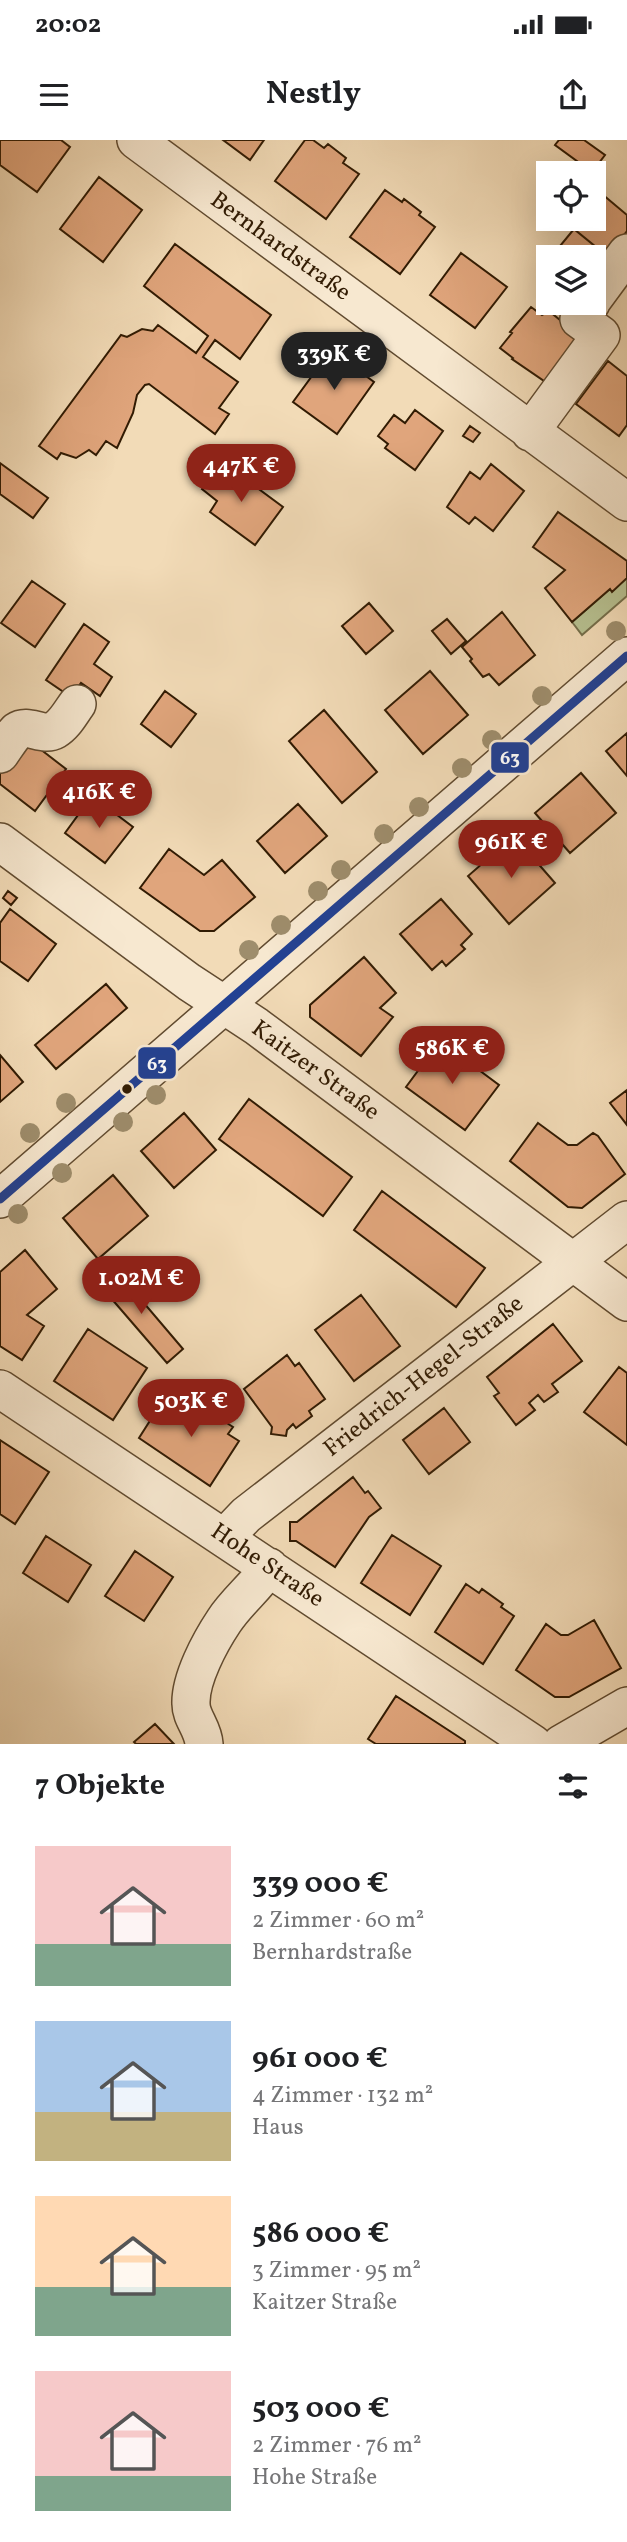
<!DOCTYPE html>
<html lang="de">
<meta charset="utf-8">
<style>
:root{--surface:#fff;--page:#f6f6f6;--text:#202124;--muted:#757577;--accent:#8f2418}
body{margin:0;font-family:Vollkorn,serif;background:var(--page);color:var(--text);height:100vh;display:flex;flex-direction:column;font-size:26px;white-space:nowrap}
*{box-sizing:border-box;margin:0}
p{font-size:23px;color:var(--muted)}
.icon{flex:none;width:38px;height:38px;fill:none;stroke:currentColor;stroke-width:2;stroke-linecap:round;stroke-linejoin:round}
.map{position:relative;height:1604px;overflow:hidden}
.drawer{display:flex;flex-direction:column;background:var(--surface);flex:1}
.drawer>*{flex:none}
.controls{position:absolute;left:536px;top:21px;display:grid;gap:14px}
.controls a{display:grid;place-items:center;width:70px;height:70px;border-radius:0px;background:var(--surface);box-shadow:0 7px 28px #0002;font-size:35px}
.price{position:absolute;translate:-50% -60px;padding:0 16px;border-radius:24px;background:var(--accent);color:#fff;font-size:23px;line-height:46px;filter:drop-shadow(0 2px 4px #0008)}
.price::after{content:'';position:absolute;left:50%;top:42px;width:21px;height:16px;margin-left:-10px;background:inherit;clip-path:polygon(0 0,100% 0,50% 100%)}
.price.on{background:#222;color:#fff}
ul{padding:0;list-style:none}
li{display:flex;align-items:center;gap:21px;height:175px;padding:0 35px}
li span{display:grid;place-items:center;flex:none;width:196px;height:140px;border-radius:0px;color:#555}
li>.icon{margin-inline-start:auto}
span .icon{width:84px;height:84px;fill:#fffc;stroke-width:1}
li b{font-size:30px}
h2{display:flex;justify-content:space-between;align-items:center;height:84px;padding:0 35px;font-size:30px}
.status{display:flex;justify-content:space-between;align-items:center;height:49px;padding:0 35px;background:var(--surface);direction:ltr}
.status svg{height:19px;fill:currentColor}
header{display:flex;justify-content:space-between;align-items:center;height:91px;padding:0 35px;background:var(--surface);font-size:32px;font-weight:700}
.map>svg:first-child{display:block}
</style>
<div class="status"><b>20:02</b><svg viewBox="0 0 49 12"><path d="M0 12V9h3v3zM5 12V6h3v6zM10 12V3h3v9zM15 12V0h3v12zM26 1h20v11H26zM47 4h2v5h-2z"/></svg></div>
<header><svg class="icon" aria-label="menu" viewBox="0 0 24 24"><path d="M4 6h16M4 12h16M4 18h16"/></svg>Nestly<svg class="icon" aria-label="share" viewBox="0 0 24 24"><path d="M12 15V3M7 8l5-5 5 5M5 13v7h14v-7"/></svg></header>
<div class="map">
<svg width="627" height="1604" viewBox="0 0 627 1604">
<rect width="100%" height="100%" fill="#f2dbb7"/>
<filter id="stains"><feTurbulence type="fractalNoise" baseFrequency=".00286" numOctaves="4"/><feColorMatrix values="0 0 0 0 .2 0 0 0 0 .09 0 0 0 0 .02 0 0 0 .5 -.17"/></filter>
<radialGradient id="worn" r=".72"><stop offset=".6" stop-color="#630" stop-opacity="0"/><stop offset="1" stop-color="#630" stop-opacity=".3"/></radialGradient>
<path fill="#b7c191" stroke="#746e4a" stroke-width="2" d="M627 438V456L582 495 572 482 610 449 612 451Z"/>
<path fill="#e0a57c" stroke="#311b03" stroke-width="2" d="M0 0H61L70 7 37 52 0 25Z
M223 0H264L250 20Z
M305 0H313L324 8 328 4 346 18 343 23 359 34 326 79 275 41Z
M559 0H584L605 15 592 32 555 5Z
M99 37 142 70 103 122 60 89Z
M385 50 402 62 404 59 421 72 419 75 435 87 400 134 350 97Z
M602 54 627 75V91L607 116 574 89 582 79H593V65Z
M574 89 607 116 593 133V117H551Z
M175 104 271 175 240 219 215 200 203 217 238 242 219 268 229 274 215 294 149 244 145 245 137 255 133 273 117 308 106 301 96 315 89 310 76 318 61 313 57 319 39 306 121 195 127 197 142 189 153 191 158 185 196 213 208 196 144 146Z
M461 113 507 147 475 188 430 155Z
M548 122V142L538 134Z
M531 167 542 175 549 171 566 185 565 191 580 203 550 245 512 219 513 218 500 208 512 193 510 192Z
M331 210 374 242 337 294 293 262Z
M608 221 627 236V285L619 296 576 264Z
M415 270 443 291 415 330 385 308 388 304 378 296 394 275 405 283Z
M470 286 480 293 473 302 463 296Z
M222 322 283 367 255 405 210 372 217 361 202 349Z
M0 323 48 358 33 378 0 354Z
M491 324 524 351 493 391 475 377 469 384 447 367 470 332 480 339Z
M558 372 627 421V438L612 452 610 449 572 482 545 448 565 430 533 407Z
M32 441 65 464 35 507 1 483Z
M369 463 393 491 366 514 342 486Z
M502 472 535 515 499 545 489 534 483 537 470 521 472 519 462 507Z
M447 479 466 501 451 514 432 491Z
M84 484 109 502 94 524 112 537 100 556 81 543 71 557 46 540Z
M430 531 468 575 423 614 385 570Z
M165 551 196 574 171 607 141 584Z
M324 570 377 632 342 663 289 601Z
M627 593V636L606 611Z
M22 595 66 629 35 671 0 644V623Z
M581 633 616 673 570 713 535 673Z
M92 656 133 687 105 723 65 693Z
M298 664 327 696 285 733 257 701Z
M514 696 555 743 509 784 468 736Z
M169 709 204 735 222 720 255 757 214 791H200L140 748Z
M8 751 17 758 11 765 3 758Z
M441 759 472 794 461 805 465 809 446 826 442 821 432 830 400 794Z
M10 769 56 804 28 841 0 821V783Z
M364 817 396 853 380 868 393 877 361 916 310 877V865Z
M106 844 127 868 56 929 35 905Z
M440 901 499 945 465 990 406 947Z
M0 915 23 942 0 962Z
M627 950V985L610 963Z
M249 959 352 1037 323 1076 219 999Z
M184 973 216 1010 174 1048 141 1011Z
M538 983 568 1005H577L593 993 598 996 625 1034 582 1068 568 1067 510 1021Z
M113 1035 148 1076 98 1119 63 1078Z
M382 1051 485 1128 456 1167 354 1090Z
M25 1110 57 1149 27 1175 44 1186 22 1220 0 1206V1132Z
M115 1129 183 1209 167 1223 98 1143Z
M361 1155 400 1206 354 1241 315 1190Z
M553 1184 582 1221 552 1244 558 1252 544 1262 538 1255 529 1263 535 1270 516 1285 494 1256 499 1253 487 1237Z
M88 1189 147 1228 113 1280 54 1241Z
M287 1215 295 1226 299 1223 325 1259 309 1271 312 1276 296 1288 293 1284 287 1290 286 1296 271 1294 272 1287 244 1249Z
M619 1227 627 1233V1305L584 1272Z
M167 1254 196 1273 200 1266 233 1287 228 1294 239 1301 210 1346 139 1298Z
M444 1268 470 1302 429 1334 403 1300Z
M0 1300 49 1332 15 1384 0 1374Z
M353 1337 365 1353 368 1351 381 1368 369 1377 335 1427 296 1401H290V1382H297Z
M392 1395 441 1426 410 1475 361 1443Z
M46 1396 91 1425 68 1462 23 1433Z
M135 1411 173 1437 144 1481 105 1456Z
M466 1444 479 1453 482 1449 503 1464 501 1467 514 1476 483 1524 435 1492Z
M594 1480 621 1528 569 1557H555L516 1530 546 1484 561 1495H568Z
M396 1556 465 1601V1604H376L368 1599Z
M155 1584 174 1604H136L134 1602Z"/>
<g fill="none" stroke-linecap="round" stroke-linejoin="round">
<g stroke="#614b30" stroke-width="40">
<path id="minor" d="M136 0 627 362
M593 159 627 113
M530 292 601 195 579 179 591 163
M0 614C5 607 11 597 17 591 28 583 43 597 55 590 65 584 71 572 77 564
M0 702 189 842 256 886 627 1162
M0 1059 627 516
M0 1249 533 1604
M224 1398 246 1375 627 1080
M204 1604C203 1588 191 1578 191 1564 190 1539 210 1502 224 1481 237 1461 256 1447 269 1427
M561 1604 627 1566"/>
</g>
<use href="#minor" stroke="#f7e8d0" stroke-width="37"/>
<g stroke="#f7e8d0" stroke-width="14">
<path id="bus-1" d="M0 1059 627 516"/>
</g>
<use href="#bus-1" stroke="#224193" stroke-width="9"/>
</g>
<g fill="#9e8d6c">
<circle cx="616" cy="491" r="10"/>
<circle cx="542" cy="556" r="10"/>
<circle cx="492" cy="600" r="10"/>
<circle cx="462" cy="628" r="10"/>
<circle cx="419" cy="667" r="10"/>
<circle cx="384" cy="694" r="10"/>
<circle cx="341" cy="730" r="10"/>
<circle cx="318" cy="751" r="10"/>
<circle cx="281" cy="785" r="10"/>
<circle cx="249" cy="810" r="10"/>
<circle cx="156" cy="955" r="10"/>
<circle cx="66" cy="963" r="10"/>
<circle cx="123" cy="982" r="10"/>
<circle cx="30" cy="993" r="10"/>
<circle cx="62" cy="1033" r="10"/>
<circle cx="18" cy="1074" r="10"/>
</g>
<circle fill="#311b03" stroke="#f7e8d0" stroke-width="2.5" cx="127" cy="949" r="6"/>
<g text-anchor="middle" dominant-baseline="central" stroke-width="5" stroke-linejoin="round" paint-order="stroke">
<g font-size="24" fill="#311b03" stroke="#f7e8d0">
<text transform="translate(280 107) rotate(36)">Bernhardstraße</text>
<text transform="translate(315 931) rotate(36)">Kaitzer Straße</text>
<text transform="translate(424 1237) rotate(-38)">Friedrich-Hegel-Straße</text>
<text transform="translate(267 1426) rotate(34)">Hohe Straße</text>
</g>
</g>
<g stroke="#f7e8d0" stroke-width="2.5">
<rect x="490" y="601" width="40" height="33" rx="7" fill="#224193"/>
<rect x="137" y="906" width="40" height="34" rx="7" fill="#224193"/>
</g>
<g font-size="19" text-anchor="middle" font-weight="bold" fill="#fff">
<text x="510" y="624">63</text>
<text x="157" y="930">63</text>
</g>
<rect width="100%" height="100%" filter="url(#stains)"/>
<rect width="100%" height="100%" fill="url(#worn)"/>
</svg>
<div class="controls">
<a><svg class="icon" aria-label="locate" viewBox="0 0 24 24"><circle cx="12" cy="12" r="6"/><path d="M12 2v4M12 18v4M2 12h4M18 12h4"/></svg></a>
<a><svg class="icon" aria-label="layers" viewBox="0 0 24 24"><path d="M12 4l9 5-9 5-9-5zM3 14l9 5 9-5"/></svg></a>
</div>
<b class="price on" style="left:334px;top:252px">339K €</b>
<b class="price" style="left:241px;top:364px">447K €</b>
<b class="price" style="left:99px;top:690px">416K €</b>
<b class="price" style="left:511px;top:740px">961K €</b>
<b class="price" style="left:452px;top:946px">586K €</b>
<b class="price" style="left:141px;top:1176px">1.02M €</b>
<b class="price" style="left:191px;top:1299px">503K €</b>
</div>
<section class="drawer">
<h2>7 Objekte<svg class="icon" aria-label="filters" viewBox="0 0 24 24"><path d="M4 7h16M4 17h16"/><circle cx="9" cy="7" r="2"/><circle cx="15" cy="17" r="2"/></svg></h2>
<ul>
<li><span style="background:linear-gradient(#f6c9c9 70%,#7fa58c 0)"><svg class="icon" aria-label="home" viewBox="0 0 24 24"><path d="M3 11l9-7 9 7M6 9v11h12V9"/></svg></span><div><b>339 000 €</b><p>2 Zimmer · 60 m²</p><p>Bernhardstraße</p></div></li>
<li><span style="background:linear-gradient(#a9c7e8 65%,#c2b280 0)"><svg class="icon" aria-label="home" viewBox="0 0 24 24"><path d="M3 11l9-7 9 7M6 9v11h12V9"/></svg></span><div><b>961 000 €</b><p>4 Zimmer · 132 m²</p><p>Haus</p></div></li>
<li><span style="background:linear-gradient(#ffd9b3 65%,#7fa58c 0)"><svg class="icon" aria-label="home" viewBox="0 0 24 24"><path d="M3 11l9-7 9 7M6 9v11h12V9"/></svg></span><div><b>586 000 €</b><p>3 Zimmer · 95 m²</p><p>Kaitzer Straße</p></div></li>
<li><span style="background:linear-gradient(#f6c9c9 75%,#7fa58c 0)"><svg class="icon" aria-label="home" viewBox="0 0 24 24"><path d="M3 11l9-7 9 7M6 9v11h12V9"/></svg></span><div><b>503 000 €</b><p>2 Zimmer · 76 m²</p><p>Hohe Straße</p></div></li>
</ul>
</section>
